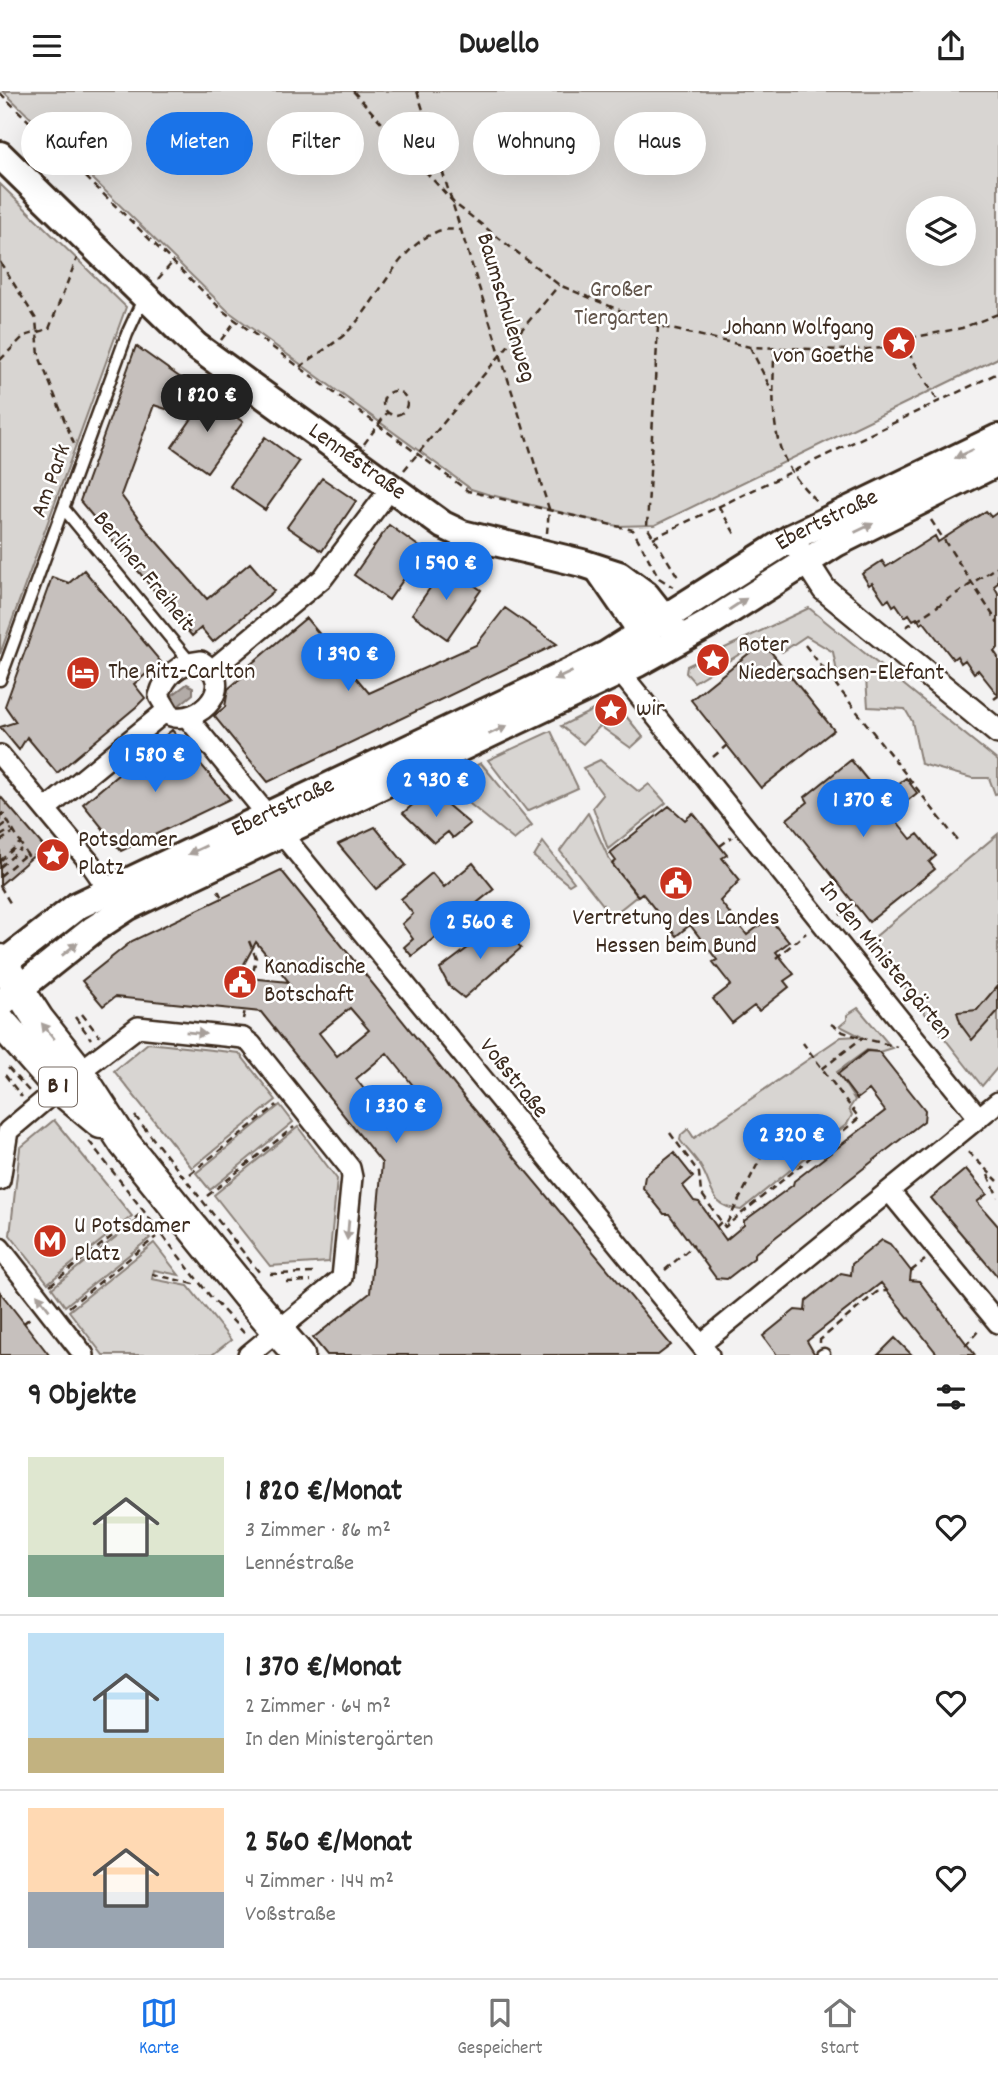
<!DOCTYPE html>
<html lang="de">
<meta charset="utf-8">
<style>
:root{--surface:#fff;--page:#f6f6f6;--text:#222;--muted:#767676;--line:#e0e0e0;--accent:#1a73e8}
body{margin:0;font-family:Dekko,sans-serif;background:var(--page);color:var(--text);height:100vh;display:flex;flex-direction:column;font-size:26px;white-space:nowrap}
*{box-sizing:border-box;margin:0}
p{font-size:23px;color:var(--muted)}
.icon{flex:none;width:38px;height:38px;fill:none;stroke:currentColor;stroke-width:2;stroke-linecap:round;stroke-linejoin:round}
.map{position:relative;height:1264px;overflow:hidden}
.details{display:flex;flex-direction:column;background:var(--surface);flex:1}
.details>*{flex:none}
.guide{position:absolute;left:21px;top:21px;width:957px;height:63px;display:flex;gap:14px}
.fabs{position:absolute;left:906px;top:105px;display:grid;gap:14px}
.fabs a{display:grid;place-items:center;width:70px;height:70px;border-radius:50%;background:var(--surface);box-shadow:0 7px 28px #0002;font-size:35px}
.price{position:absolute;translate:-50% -60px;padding:0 16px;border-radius:24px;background:var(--accent);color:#fff;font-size:23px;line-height:46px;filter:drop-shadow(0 2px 4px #0008)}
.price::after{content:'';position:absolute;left:50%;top:42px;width:21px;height:16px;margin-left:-10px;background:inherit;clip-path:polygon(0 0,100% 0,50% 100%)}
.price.current{background:#222;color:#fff}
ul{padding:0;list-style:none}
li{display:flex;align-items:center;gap:21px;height:175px;padding:0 28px}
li+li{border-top:2px solid var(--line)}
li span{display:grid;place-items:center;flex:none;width:196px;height:140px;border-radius:0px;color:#555}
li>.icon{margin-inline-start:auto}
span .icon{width:84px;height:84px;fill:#fffc;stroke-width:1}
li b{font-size:30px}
h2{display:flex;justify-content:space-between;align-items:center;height:84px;padding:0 28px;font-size:30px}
.pill{padding:0 24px;border-radius:32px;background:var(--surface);box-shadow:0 7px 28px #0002;font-size:24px;line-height:63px}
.pill.current{background:var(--accent);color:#fff}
header{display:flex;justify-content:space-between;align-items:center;height:91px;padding:0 28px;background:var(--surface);font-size:32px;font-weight:700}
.tab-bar{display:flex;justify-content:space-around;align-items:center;height:98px;border-top:2px solid var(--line);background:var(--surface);font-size:19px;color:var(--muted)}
.tab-bar a{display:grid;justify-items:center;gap:4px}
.tab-bar .current{color:var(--accent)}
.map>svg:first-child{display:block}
</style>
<header><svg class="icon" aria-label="menu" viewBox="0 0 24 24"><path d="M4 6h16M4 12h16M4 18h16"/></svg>Dwello<svg class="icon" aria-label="share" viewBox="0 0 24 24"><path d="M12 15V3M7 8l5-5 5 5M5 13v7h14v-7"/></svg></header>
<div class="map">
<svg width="998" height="1264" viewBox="0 0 998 1264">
<rect width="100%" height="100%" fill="#f3f2f2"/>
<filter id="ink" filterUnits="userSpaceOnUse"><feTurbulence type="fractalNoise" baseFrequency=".0143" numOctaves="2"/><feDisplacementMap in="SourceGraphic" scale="14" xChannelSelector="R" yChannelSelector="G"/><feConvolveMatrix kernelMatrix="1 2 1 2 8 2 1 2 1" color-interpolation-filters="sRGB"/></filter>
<g filter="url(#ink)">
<path fill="#d8d5d2" stroke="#8a8078" stroke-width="2" fill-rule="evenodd" d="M3 0H998V267L655 434 617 435 487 403 471 398 228 220ZM964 117V163H919V117Z
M0 93 126 216 0 563Z
M809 517 998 670V702L995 703 989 687H972L921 673 912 630 905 618 868 616 866 587 837 581 833 561 806 545 782 561 766 547 694 591 686 582 687 575Z
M613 609 643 646 631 657 600 635 583 653 561 635Z
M551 640 578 697 527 720 488 669Z
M600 669 639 701 649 693 666 712 608 758 593 716 603 704 583 677Z
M481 672 532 734 514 749 443 691Z
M588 722 609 768 637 805 612 825 560 760Z
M998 743V976L982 995 869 851Z
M543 751 574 791 569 794 534 766Z
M858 917 892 957 879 961 867 959 837 981 855 1009 849 1018 852 1024 847 1033 741 1119C708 1115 715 1099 701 1076 696 1067 686 1058 680 1049L681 1044 688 1038 694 1047 841 946 860 945 840 935 847 929V924Z
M148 952 239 962 276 1009 192 1077 114 980Z
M280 1014 293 1031 210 1099 196 1082Z
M54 1029 132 1125 48 1192 10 1144 20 1057Z
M298 1036 337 1088 329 1171 270 1175 214 1104Z
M136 1130 150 1147 65 1215 52 1197Z
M154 1152 179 1184 154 1179 152 1188 188 1195 231 1249 212 1264H103L69 1220Z"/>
<path fill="#b2aba7" stroke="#827770" stroke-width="2" d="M187 593 193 596V603L177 616 170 606Z"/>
<path fill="#c6c0bd" stroke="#3b2a1e" stroke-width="2" fill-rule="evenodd" d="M136 255 185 290 166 318 154 314 121 404 148 441 207 508 250 472 274 500 213 551 201 537 192 545 80 410Z
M207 306 243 331 207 381 172 356Z
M265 346 299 371 265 419 230 395Z
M322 387 356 410 322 460 287 436Z
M986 420 991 426 998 421V492L994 495 998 502V557L994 560 998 566V604L978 579 974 582 965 569 961 572 957 565 953 568 924 531 921 533 917 527 913 529 909 523 905 526 896 513 893 515 889 508 885 511 872 492 869 494 862 483 882 470 886 476 935 445 938 451Z
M389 434 424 459 389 509 354 484Z
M446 474 481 499 447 548 412 523Z
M84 479 161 571 134 593 145 607 136 616 57 682 27 646 19 659 0 636 16 631 5 615 52 486 69 492Z
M505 517 557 553 268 691 214 625 225 616 228 598 242 586 239 583 306 527 369 602 476 554Z
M763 551 834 639 761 697 691 609Z
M172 639 230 708 121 760 83 713Z
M851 669 881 706 906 687 917 702 891 723 911 748 918 743 936 765 929 771 935 778 869 831 787 728 808 711 805 706Z
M0 705 44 756 0 794Z
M437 705 470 733 453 747 448 741 434 752 403 722 417 710Z
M669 715 685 729 693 722 727 764 722 767 740 789 720 810 747 844 769 827 789 851 776 861 794 883 784 890 789 896 759 920 754 915 732 932 713 908 731 894 713 871 717 869 690 834 676 845 642 802 638 805 612 773 616 770 610 762Z
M375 736 406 774 376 798 338 753Z
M473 772 494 798 412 865 404 856 413 848 402 833 413 823 401 808 432 782 444 796Z
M281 779 464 1006 671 1254 658 1264H327L313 1247 370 1202 382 1072 261 921 115 906 103 915 82 890 132 850ZM256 851 289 891 237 886ZM350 917 369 939 337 965 319 942ZM387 962 427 1012 395 1037 356 988Z
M501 832 521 857 464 907 449 895 440 878Z
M998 894V920L972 949 961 934 957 921 977 919Z
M867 960 879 961 925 1019 924 1030 754 1163V1167L727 1188 716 1187 669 1123H664L643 1097 645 1085 674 1062 693 1086 683 1095 694 1110 699 1111 726 1149 744 1134V1130L793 1094 794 1090 885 1020 869 999 857 1008 838 983Z
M966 1078 987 1103 977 1111 998 1135V1186L931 1107Z
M882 1149 890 1153 911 1180 910 1189 919 1190 975 1264H938L881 1192 807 1250 815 1264H777L763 1245 795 1219 805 1220 806 1210 841 1182 851 1184 852 1173Z
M0 1201 49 1264H0Z
M895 1247 912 1264H878Z"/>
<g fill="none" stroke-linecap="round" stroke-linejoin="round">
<g stroke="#3b2a1e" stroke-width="15">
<path id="service" d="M64 418 190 571
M0 589 127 243 144 206
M822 1264 824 1263"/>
</g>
<g stroke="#3b2a1e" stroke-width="24">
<path id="minor" d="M201 570C239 595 199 634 171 625L159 605C165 584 179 572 201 570Z
M213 578 323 487 391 397
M620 581 979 1027
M187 626 268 725
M0 664 90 772 117 811
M46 718 166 620
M281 742 709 1264
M79 981 138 936 243 947 251 953 350 1077 352 1086 342 1187 248 1264
M0 1089 8 1040 59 997
M890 1101 998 1232
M0 1157 84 1264
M701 1253 998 1011"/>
</g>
<g stroke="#3b2a1e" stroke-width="28">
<path id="tertiary" d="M791 447 824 498 998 641"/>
</g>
<g stroke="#3b2a1e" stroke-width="32">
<g id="secondary">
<path id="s1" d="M0 64 196 255 443 434 462 443 582 472 619 484 646 504 675 541"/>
<path d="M599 479 653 557"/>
<path id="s2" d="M0 875 77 815 606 564 791 447 998 347"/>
<path d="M0 913 94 838 129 815 638 572 708 533 836 452 998 371"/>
</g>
</g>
<g stroke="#3b2a1e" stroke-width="35">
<path id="primary" d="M0 869 38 928 72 971 125 1053 247 1204 299 1264
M0 930 59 997 101 1032"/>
</g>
<path stroke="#3b2a1e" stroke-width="2.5" stroke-dasharray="7 5" stroke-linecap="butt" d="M353 0 454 112 559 194 658 235 750 256 847 259 887 257
M417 0 549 418 547 442
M0 2 223 220 468 400 633 439 659 487 673 496
M0 171 36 228 39 265 74 353
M158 188 172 172
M658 235 647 436 678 486
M885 252a13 13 0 1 1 26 0a13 13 0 1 1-26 0Z
M910 247 962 237 998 223
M221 249 236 229
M750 256 772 300
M774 258C774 297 768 346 792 381 798 391 808 401 816 410
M908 261 938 310
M0 269 24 245 49 238 77 167
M300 276C314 265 330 256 344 244 378 214 393 160 436 141 443 137 454 139 462 139
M383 312a12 12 0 1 1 24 0a12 12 0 1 1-24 0Z
M364 353 387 322
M404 379 559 194
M719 416 735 443
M931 429 998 532
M653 447 998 282
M906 536 998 475
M805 554 957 749
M994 608 998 605
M713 666 727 654
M0 725 3 722 29 767
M0 737 8 731
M0 745 12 738
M0 750 14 741
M720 755 732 746
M0 770 20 752
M0 776 21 758
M0 785 26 763
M0 795 12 815
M218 799 222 807
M840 824 854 813
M249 850 256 867 252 887
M776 867 806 842
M82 923 100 946
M75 926 91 948
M243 928 245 919
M831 933 843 941 862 947
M8 977 29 1000
M822 978 862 947 897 956
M5 984 22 1006
M135 1025 259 1181
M670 1042 699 1082 701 1102 725 1136 859 1027 803 952
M89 1050 210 1205 245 1243
M968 1061 998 1090
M190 1083 277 1014
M988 1084 998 1106
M207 1105 294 1036
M727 1132 768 1053 795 1032
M716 1136 721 1131
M665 1179 694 1154
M911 1180 925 1169
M152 1183 194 1193
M270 1183 318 1182
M286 1191 311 1190
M50 1194 139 1124
M69 1216 156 1146
M24 1232 31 1226
M820 1252V1249L877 1201 887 1200
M965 1255 979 1239"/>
<use href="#service" stroke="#fff" stroke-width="10"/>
<use href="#minor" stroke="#fff" stroke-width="19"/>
<use href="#tertiary" stroke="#fff" stroke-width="23"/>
<use href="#secondary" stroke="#fff" stroke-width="26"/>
<use href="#primary" stroke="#fff" stroke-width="30"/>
</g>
<defs><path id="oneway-solid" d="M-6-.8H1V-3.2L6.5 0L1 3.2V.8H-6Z" transform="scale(1.75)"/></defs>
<g fill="#a79f9a">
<use href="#oneway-solid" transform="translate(964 363) rotate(155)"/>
<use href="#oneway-solid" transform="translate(864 437) rotate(-26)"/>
<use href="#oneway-solid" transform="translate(738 513) rotate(-33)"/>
<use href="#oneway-solid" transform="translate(563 585) rotate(155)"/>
<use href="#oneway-solid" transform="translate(498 639) rotate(-25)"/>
<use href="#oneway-solid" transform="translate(197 759) rotate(155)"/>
<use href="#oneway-solid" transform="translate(70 858) rotate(-39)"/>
<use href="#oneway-solid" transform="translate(48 940) rotate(-129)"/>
<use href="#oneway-solid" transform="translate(196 942) rotate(6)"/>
<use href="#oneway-solid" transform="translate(348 1139) rotate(95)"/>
<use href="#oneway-solid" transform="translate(43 1211) rotate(-128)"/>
</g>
</g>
<defs>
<g id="sight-disc" transform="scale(1.75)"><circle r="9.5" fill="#c8321e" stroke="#fff"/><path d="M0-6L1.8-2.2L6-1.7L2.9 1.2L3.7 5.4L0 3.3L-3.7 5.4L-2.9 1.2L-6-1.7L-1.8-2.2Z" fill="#fff"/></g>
<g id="hotel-disc" transform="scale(1.75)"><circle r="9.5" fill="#c8321e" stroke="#fff"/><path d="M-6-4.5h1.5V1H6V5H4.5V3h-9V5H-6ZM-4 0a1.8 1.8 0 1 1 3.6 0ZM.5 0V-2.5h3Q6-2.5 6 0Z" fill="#fff"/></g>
<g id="civic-disc" transform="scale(1.75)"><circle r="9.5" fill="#c8321e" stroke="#fff"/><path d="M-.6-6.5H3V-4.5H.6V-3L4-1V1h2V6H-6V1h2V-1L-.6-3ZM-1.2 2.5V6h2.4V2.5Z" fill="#fff"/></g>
<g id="metro-disc" transform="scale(1.75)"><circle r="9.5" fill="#c8321e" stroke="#fff"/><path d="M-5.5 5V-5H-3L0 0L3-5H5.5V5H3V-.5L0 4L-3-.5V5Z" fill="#fff"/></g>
</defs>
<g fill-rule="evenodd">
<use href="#sight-disc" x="899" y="252"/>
<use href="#sight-disc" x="713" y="569"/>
<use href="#hotel-disc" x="83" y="582"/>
<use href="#sight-disc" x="611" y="619"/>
<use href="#sight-disc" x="53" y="764"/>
<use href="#civic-disc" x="676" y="792"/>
<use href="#civic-disc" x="240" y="891"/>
<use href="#metro-disc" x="50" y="1150"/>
</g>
<g text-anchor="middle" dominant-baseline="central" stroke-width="5" stroke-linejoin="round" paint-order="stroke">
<rect fill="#fff" stroke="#766a62" stroke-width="2" x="39" y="976.5" width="38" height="39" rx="5"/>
<g font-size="23" font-weight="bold" fill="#3b2a1e">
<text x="58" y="996">B 1</text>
</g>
<g font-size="24" fill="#62554b" stroke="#fff">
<text x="621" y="200">Großer<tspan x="621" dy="28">Tiergarten</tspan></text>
</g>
<g font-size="24" fill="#3b2a1e" stroke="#fff">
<text transform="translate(505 217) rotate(73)">Baumschulenweg</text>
<text stroke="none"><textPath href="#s1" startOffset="472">Lennéstraße</textPath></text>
<text transform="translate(52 390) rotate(-70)">Am Park</text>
<text stroke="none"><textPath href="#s2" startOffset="942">Ebertstraße</textPath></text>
<text transform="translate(143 481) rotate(51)">Berliner Freiheit</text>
<text stroke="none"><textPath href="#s2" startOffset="326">Ebertstraße</textPath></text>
<text transform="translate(885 870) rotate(51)">In den Ministergärten</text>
<text transform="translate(513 988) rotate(51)">Voßstraße</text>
</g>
<g font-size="24" fill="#3b2a1e" stroke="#fff" text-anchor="start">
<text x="874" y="238" text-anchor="end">Johann Wolfgang<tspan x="874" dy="28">von Goethe</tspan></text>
<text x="738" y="555">Roter<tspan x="738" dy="28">Niedersachsen-Elefant</tspan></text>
<text x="108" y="582">The Ritz-Carlton</text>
<text x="636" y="619">wir</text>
<text x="78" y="750">Potsdamer<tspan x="78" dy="28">Platz</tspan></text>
<text x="676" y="828" text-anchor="middle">Vertretung des Landes<tspan x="676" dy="28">Hessen beim Bund</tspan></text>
<text x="264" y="877">Kanadische<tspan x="264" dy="28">Botschaft</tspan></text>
<text x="74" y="1136">U Potsdamer<tspan x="74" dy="28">Platz</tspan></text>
</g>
</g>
</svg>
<div class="fabs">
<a><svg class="icon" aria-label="layers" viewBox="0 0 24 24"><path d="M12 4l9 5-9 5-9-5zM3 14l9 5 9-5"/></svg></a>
</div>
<b class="price current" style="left:207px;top:343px">1 820 €</b>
<b class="price" style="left:446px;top:511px">1 590 €</b>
<b class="price" style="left:348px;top:602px">1 390 €</b>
<b class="price" style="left:155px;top:703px">1 580 €</b>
<b class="price" style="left:436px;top:728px">2 930 €</b>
<b class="price" style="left:863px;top:748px">1 370 €</b>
<b class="price" style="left:480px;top:870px">2 560 €</b>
<b class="price" style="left:396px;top:1054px">1 330 €</b>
<b class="price" style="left:792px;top:1083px">2 320 €</b>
<div class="guide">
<a class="pill">Kaufen</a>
<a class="pill current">Mieten</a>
<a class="pill">Filter</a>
<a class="pill">Neu</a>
<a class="pill">Wohnung</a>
<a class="pill">Haus</a>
</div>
</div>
<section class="details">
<h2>9 Objekte<svg class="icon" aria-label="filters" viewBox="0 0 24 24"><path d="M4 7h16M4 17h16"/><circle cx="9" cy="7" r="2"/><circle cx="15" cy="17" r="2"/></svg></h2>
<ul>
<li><span style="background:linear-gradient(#dfe7d0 70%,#7fa58c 0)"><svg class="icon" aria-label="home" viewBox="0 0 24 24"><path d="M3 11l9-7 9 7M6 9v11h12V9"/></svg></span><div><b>1 820 €/Monat</b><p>3 Zimmer · 86 m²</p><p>Lennéstraße</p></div><svg class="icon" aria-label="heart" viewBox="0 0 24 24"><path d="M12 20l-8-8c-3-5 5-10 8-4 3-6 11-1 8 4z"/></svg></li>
<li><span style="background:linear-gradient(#bfe0f5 75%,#c2b280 0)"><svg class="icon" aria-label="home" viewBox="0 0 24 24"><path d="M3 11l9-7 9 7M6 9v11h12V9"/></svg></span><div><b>1 370 €/Monat</b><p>2 Zimmer · 64 m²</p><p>In den Ministergärten</p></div><svg class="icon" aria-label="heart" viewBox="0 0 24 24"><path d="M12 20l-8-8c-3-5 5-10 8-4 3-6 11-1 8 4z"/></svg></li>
<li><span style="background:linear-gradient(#ffd9b3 60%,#9aa5b1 0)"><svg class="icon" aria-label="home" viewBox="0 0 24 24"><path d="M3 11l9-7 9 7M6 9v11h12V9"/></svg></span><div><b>2 560 €/Monat</b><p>4 Zimmer · 144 m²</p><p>Voßstraße</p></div><svg class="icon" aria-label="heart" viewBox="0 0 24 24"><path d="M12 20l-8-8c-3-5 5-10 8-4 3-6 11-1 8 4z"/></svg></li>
</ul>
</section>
<nav class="tab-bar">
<a class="current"><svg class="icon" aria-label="map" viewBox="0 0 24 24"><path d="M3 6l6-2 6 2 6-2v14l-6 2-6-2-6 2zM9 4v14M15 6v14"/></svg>Karte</a>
<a><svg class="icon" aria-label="saved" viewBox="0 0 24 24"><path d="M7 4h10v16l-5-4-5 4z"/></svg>Gespeichert</a>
<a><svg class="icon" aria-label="home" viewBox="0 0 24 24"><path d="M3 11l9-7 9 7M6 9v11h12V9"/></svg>Start</a>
</nav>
